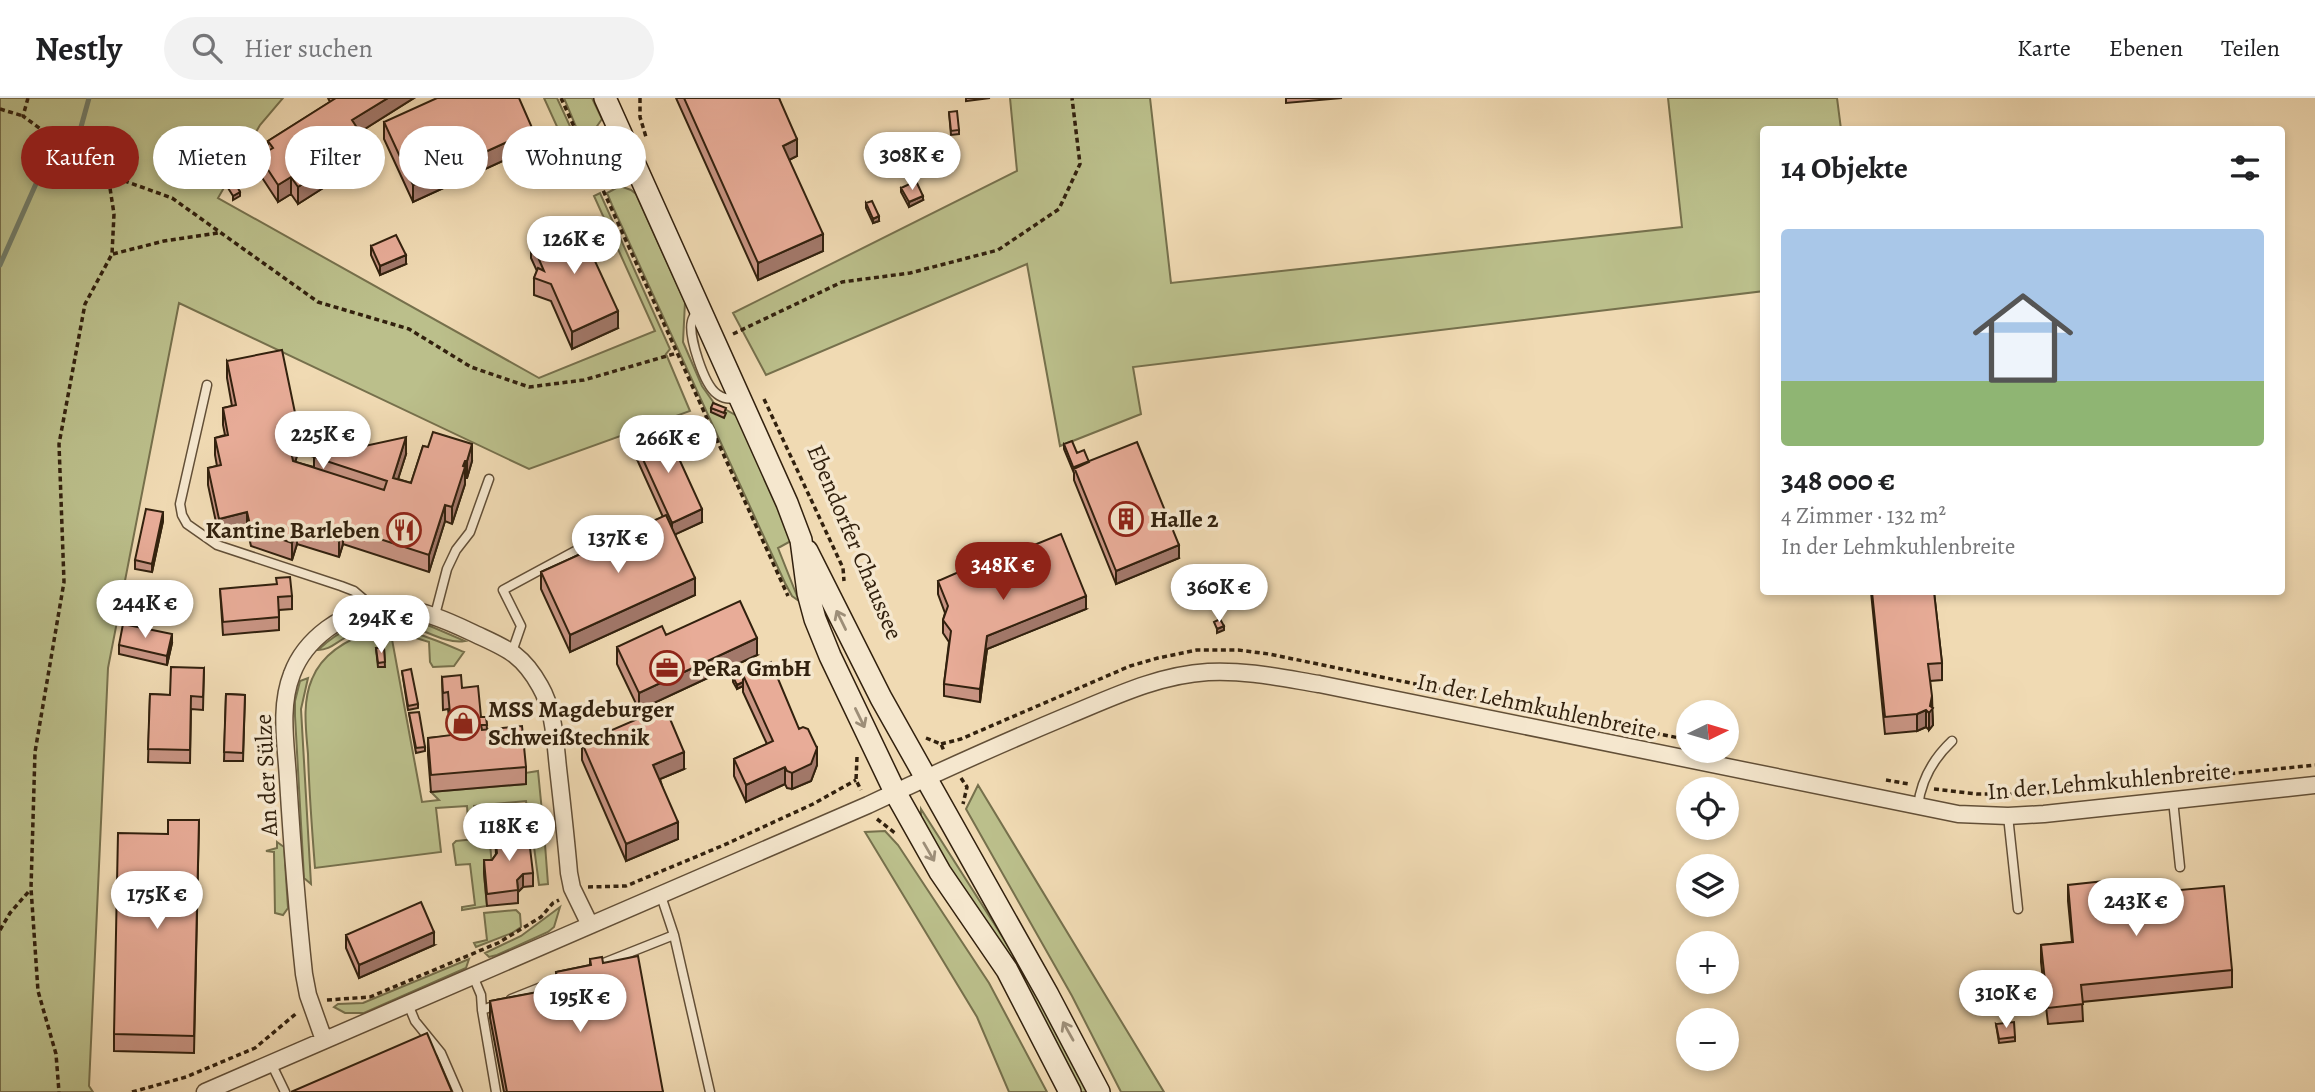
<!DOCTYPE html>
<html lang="de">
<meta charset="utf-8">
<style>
:root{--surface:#fff;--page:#f2f2f2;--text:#202124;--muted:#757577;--line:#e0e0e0;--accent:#8f2418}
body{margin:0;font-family:Alegreya,serif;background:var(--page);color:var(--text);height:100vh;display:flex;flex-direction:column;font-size:26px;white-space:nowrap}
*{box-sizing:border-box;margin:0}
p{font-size:23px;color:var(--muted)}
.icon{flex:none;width:38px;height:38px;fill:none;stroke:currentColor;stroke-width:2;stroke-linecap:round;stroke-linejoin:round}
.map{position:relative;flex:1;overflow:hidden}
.side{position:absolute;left:1760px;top:28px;width:525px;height:469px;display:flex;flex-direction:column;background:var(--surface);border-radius:7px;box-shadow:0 4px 10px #0003}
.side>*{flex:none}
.guide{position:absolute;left:21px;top:28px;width:665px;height:63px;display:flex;gap:14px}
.needle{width:46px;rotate:85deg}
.fabs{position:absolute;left:1676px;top:602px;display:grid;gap:14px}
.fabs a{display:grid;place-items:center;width:63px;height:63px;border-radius:50%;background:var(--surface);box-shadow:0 4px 10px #0003;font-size:35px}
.price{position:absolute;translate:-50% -60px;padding:0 16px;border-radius:24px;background:#fff;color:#222;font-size:23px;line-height:46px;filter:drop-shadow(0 2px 4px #0008)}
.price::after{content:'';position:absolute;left:50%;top:42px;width:21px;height:16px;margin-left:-10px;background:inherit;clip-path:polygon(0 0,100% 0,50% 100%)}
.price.current{background:var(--accent);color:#fff}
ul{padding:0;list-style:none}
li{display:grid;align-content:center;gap:14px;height:371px;padding:0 21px}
li span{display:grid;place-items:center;height:217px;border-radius:7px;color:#555}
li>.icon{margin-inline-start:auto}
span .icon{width:126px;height:126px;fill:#fffc;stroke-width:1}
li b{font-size:30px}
h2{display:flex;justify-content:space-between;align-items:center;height:84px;padding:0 21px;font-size:30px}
.pill{padding:0 24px;border-radius:32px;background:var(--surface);box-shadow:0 4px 10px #0003;font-size:24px;line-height:63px}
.pill.current{background:var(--accent);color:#fff}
header{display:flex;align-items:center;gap:42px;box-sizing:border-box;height:98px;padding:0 35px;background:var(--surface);border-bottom:2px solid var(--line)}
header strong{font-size:33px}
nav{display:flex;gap:38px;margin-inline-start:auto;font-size:24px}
.search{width:490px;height:63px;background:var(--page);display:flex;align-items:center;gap:18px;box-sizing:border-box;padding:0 24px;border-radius:38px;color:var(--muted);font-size:26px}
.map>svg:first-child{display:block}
</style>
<header>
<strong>Nestly</strong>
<div class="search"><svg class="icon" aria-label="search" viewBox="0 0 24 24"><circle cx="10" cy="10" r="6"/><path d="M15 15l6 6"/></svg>Hier suchen</div>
<nav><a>Karte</a><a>Ebenen</a><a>Teilen</a></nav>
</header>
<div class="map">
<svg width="2315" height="994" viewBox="0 0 2315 994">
<rect width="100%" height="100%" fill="#f0dab3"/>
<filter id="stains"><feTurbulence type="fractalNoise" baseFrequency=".00286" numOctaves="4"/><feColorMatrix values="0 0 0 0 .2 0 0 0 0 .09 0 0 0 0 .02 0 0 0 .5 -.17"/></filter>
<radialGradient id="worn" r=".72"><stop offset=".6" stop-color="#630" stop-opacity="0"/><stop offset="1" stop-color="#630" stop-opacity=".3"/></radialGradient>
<path fill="#bbbf8b" stroke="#76704c" stroke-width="2" d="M0 0H283L260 27 218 100 539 280 655 233 594 98 600 95 670 251 666 256 690 313 529 371 179 205 108 570 89 988 93 994H0Z
M544 0H557L575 39 564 44Z
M564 0H592L602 21 595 31 582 37 579 36Z
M1010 0H1150L1171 185 1682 129 1668 0H1837L1841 31 1764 32V193L1133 269 1141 316 1060 348 1027 166 766 277 733 215 1017 73Z
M604 45 617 54C619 67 612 73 602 79L588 51Z
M620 88 631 92 636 96 685 204 683 244 702 288 714 305 737 318 781 414 791 443 778 450 799 503 792 498 785 485 612 107 607 95Z
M397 520 430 528 465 543C443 547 419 527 396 525 376 524 358 531 343 541 334 546 329 552 318 552 341 530 366 520 397 520Z
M379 531C410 530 436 542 464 554L454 568 433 569 430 564 429 544 403 536H391L422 704 439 702 431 694 525 686V675L538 673 542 714 528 716 526 703 474 708V722L468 723 467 708 436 710 441 754 315 770C312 732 309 694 308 656 306 632 302 604 312 581 323 553 352 539 379 531Z
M308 580 301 611 311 786 304 780 295 618V603L300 583Z
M978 687 1164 994H1121L1072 898 966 711Z
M921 711 1025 874 1089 994H1080L1053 938 1012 863 953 777 921 719Z
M544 733 548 786 539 787 533 741 517 742V736Z
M885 733 898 747 989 885 1047 994H1009L977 919 865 734Z
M494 739V744L490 745 492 769 484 776 487 808 462 812V809L475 807 470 766 456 767 453 746 456 743Z
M277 744 284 749 288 810 283 817 275 815 274 754 266 753 277 750Z
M560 809 554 829 548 834 497 857 489 859 485 855 521 838Z
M516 812 520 816 521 829 512 835 476 849 474 845 487 842 484 815Z
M469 861 466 870 364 915H345L334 909 338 906 363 905Z"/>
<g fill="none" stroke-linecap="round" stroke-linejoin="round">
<path stroke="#717d6a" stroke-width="5" d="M0 167 39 79 81 29 89 0"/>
<g stroke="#624f37" stroke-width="11">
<path id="service" d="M697 213C695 216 693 219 692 223 688 238 704 287 717 296 723 301 730 301 738 301
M207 287 180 406 182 417 187 426 217 447 341 488 354 493 374 510
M435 517 447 471 456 452 470 434 489 381
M512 554 521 528 503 492 614 432
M2173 702 2180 769
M1918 708C1921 682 1933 661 1952 643
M2008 718 2018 811
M660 795 674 837 710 994
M596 868 674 837
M473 878 481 897 482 912
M511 901 564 880
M408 906 415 923 441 955 458 994
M271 965 285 994
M496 994 482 912 499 906"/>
</g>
<g stroke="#624f37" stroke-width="19">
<path id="minor" d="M324 942 308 897 304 876C297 811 292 746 288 681 286 646 279 609 292 576 299 557 311 543 327 531 377 495 421 510 471 534 505 550 521 554 540 588 554 612 555 642 558 670 562 705 566 740 569 775L572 790 590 827
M205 994 868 707C934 676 1000 646 1067 618 1113 599 1158 577 1208 574 1246 572 1282 580 1319 586L1958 716 2008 718 2044 716 2315 687"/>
</g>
<g stroke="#32210e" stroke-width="24">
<path id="secondary" d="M605 0 787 405 801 442 808 495 815 521 830 558 895 694 940 774 1007 872 1070 994
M807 453 881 600 1048 897 1099 994"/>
</g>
<path stroke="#32210e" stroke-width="3.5" stroke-dasharray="5 3.5" stroke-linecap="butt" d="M28 0 23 18 88 66 108 77 114 116 112 156 85 206 59 346 64 484 35 654 31 790 38 893 56 956 59 994
M561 0 788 498
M640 0V19L646 39
M0 11 23 18
M108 77 172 100 318 204 409 231 471 269 529 289 584 282 677 255
M113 156 164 143 218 135
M733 236 842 184 910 175 998 152 1059 111 1080 66 1072 0
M764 301 843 470 844 483
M926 640 941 646 944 653
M941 646 961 641 1130 568 1158 560 1197 552H1238L1269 556 1689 642
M857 659 856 682 861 692
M961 680 967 689 963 706
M1886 682 1909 686
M1934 691 1977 696H2034L2315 667
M877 721 895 735
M588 789 626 788 724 747 813 706 856 682
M0 832 10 815 30 792
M327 902 370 899 498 845 541 819 553 805 559 802
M132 994 186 979 255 950 298 914"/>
<use href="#service" stroke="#f5e7ce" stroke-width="8"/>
<use href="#minor" stroke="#f5e7ce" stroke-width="16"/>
<use href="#secondary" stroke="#f5e7ce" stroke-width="21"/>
</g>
<path fill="#c89483" stroke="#32210e" stroke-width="2" d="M328 0H414L360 34 367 62 298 106 291 96 278 104 259 75V58L268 53V43L330 4Z
M676 0H779L797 58 789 62 823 153 758 182Z
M966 0H990L966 3Z
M1286 0H1342L1286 5Z
M949 14 959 32V36L951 37Z
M384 24 533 49 413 104 384 41Z
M901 90 923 102 909 109 901 94Z
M866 105 879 123 873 125 866 110Z
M531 143 618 230 572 251 551 203 534 197V180L537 173 531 160Z
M371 148 406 166 380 177 371 157Z
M227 263 299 351 295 364 314 369V359L406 356 398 381 411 385 423 348 472 363 467 380H465V386L452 426 445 423 429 474 343 446 339 459 297 446 292 462 251 448 247 431 219 438 208 387V370L217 368 215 357V340L225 337 223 327V310L232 308 227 280Z
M711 310 726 315 724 320 711 314Z
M635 344 702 424 675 436 695 497 570 554 541 491V474L663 419 635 357Z
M1064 346 1089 364 1179 460 1116 486 1074 382V375L1064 351Z
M163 423 152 474 135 471V462Z
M963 476 1086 511 987 551 980 604 944 598V586L949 544 943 535V522L945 515 938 496V483Z
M220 491 292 498V511L279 512V532L223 537Z
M1871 494H1934L1942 565V582L1930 583 1933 627 1929 632 1926 629 1917 633 1885 636Z
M666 537 757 557 639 612 617 566V549Z
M172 545 167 567 119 556V547Z
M376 550H384L385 569H378Z
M204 570 203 612 191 611 190 665 148 664 150 596 170 597Z
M402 573 418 606V610L408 612Z
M748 573 799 631 817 667 811 683 792 691 787 690 785 686 746 704 734 678V661L767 646 743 594V588L737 591 733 584V579Z
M442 579 462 590 481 619H486L487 631 526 669V686L431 694 428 657V640L451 638 448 611 443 612Z
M226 596 245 597 243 663H224Z
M409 615 425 649V653L416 655Z
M582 645 684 671 660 681 678 741 626 763 582 662Z
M199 722 194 955 114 953V936L168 736Z
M495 737 533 775V788L523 789 518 794V805L487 808 484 775V762H492L496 756Z
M2068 787 2125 797 2232 872V889L2082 904 2083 923 2048 926 2041 864V847L2072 844 2068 803Z
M346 837 434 847 359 880 346 850Z
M590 861 603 865 663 994H504L490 920V903L556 891V874L590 867Z
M1996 926 2015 939V943L1999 945Z"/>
<path fill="#a2786a" stroke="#32210e" stroke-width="2" d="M388 0H414L352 39V22Z
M533 32V49L413 104V87Z
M797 41V58L783 65V48Z
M367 45V62L298 106V89Z
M291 79V96L278 104V87Z
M240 94V98L233 102V98Z
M923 98V102L909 109V104Z
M879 118V123L873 125V121Z
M823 136V153L758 182V165Z
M406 157V166L380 177V168Z
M618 213V230L572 251V234Z
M299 334V351L292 375V358Z
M406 339V356L393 397V380Z
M472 346V363L467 380V363Z
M465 363V386L452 426V409Z
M445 407V423L429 474V457Z
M702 411V424L672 438V425Z
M163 414V423L152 474V466Z
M247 414V431L219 438V421Z
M297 429V446L292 462V445Z
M343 429V446L339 459V443Z
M1179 447V460L1116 486V473Z
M695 480V497L570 554V537Z
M1086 498V511L987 551 980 604V591L987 538Z
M1224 528V532L1217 535V531Z
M172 536V545L167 567V558Z
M757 540V557L639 612V595Z
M743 584V588L737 591V587Z
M1932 598 1933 627 1929 632V615Z
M1926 612V629L1917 633V616Z
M817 650V667L811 683 792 691V675Z
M684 654V671L653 684V667Z
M785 669V686L746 704V687Z
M678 724V741L626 763V746Z
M523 776V789L518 794 517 782Z
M434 834V847L359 880V867Z"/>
<path fill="#e8ac98" stroke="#32210e" stroke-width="2" d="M336 0H388L352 22 367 45 298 89 291 79 278 87 259 58 273 50 268 43Z
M437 0H519L533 32 413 87 384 24Z
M684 0H779L797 41 783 48 823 136 758 165Z
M957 13 959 32 951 33 949 14Z
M916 83 923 98 909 104 901 90Z
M236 86 240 94 233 98 228 90Z
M872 103 879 118 873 121 866 105Z
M576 122 618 213 572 234 551 186 534 180 538 170 544 173 531 143Z
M396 137 406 157 380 168 371 148Z
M282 252 299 334 292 358 293 363 384 392 387 383 314 359 406 339 393 380 411 385 423 348 428 349 433 334 472 346 467 363H465L463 368 465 369 452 409 445 407 429 457 343 429 339 443 297 429 292 445 251 431 247 414 219 421 208 370 221 367 215 340 228 337 223 310 236 307 227 263Z
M713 305 726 310 724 315 711 310Z
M665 330 702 411 672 425 635 344Z
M1072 343 1077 355 1084 352 1089 364 1074 371 1064 346Z
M1137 344 1179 447 1116 473 1074 369Z
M146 411 163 414 152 466 135 462Z
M666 417 695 480 570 537 541 474Z
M1061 436 1086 498 987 538 980 591 944 586 951 533 943 522 948 508 938 483 961 473 963 476Z
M290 479 292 498 278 499 279 519 223 524 220 491 277 486 276 480Z
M1872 494H1934L1942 565 1928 566 1932 598 1930 608 1933 610 1929 615 1926 612 1917 616 1885 619Z
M740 503 757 540 639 595 617 549 662 528 666 537Z
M1220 521 1224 528 1217 531 1214 524Z
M123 526 172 536 167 558 119 547Z
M376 550H384L385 564 378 565Z
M771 564 799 631 803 629 808 631 817 650 811 666 792 675 787 673 785 669 746 687 734 661 773 643 743 577Z
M171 569 204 570 203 599 191 598 190 652 148 651 150 596 170 597Z
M411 571 418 606 408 608 402 573Z
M748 573 749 574 743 577V584L737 587 733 579Z
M461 577 462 590 478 588 481 619H486L487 627H481L482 632 522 628 526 669 431 677 428 640 452 637 448 594 443 595 442 579Z
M226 596 245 597 243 655 224 654Z
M665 609 684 654 653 667 678 724 626 746 582 645Z
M419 614 425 649 416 650 409 615Z
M168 722H199L194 938 114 936 118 735 168 736Z
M528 733 533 775 523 776 517 782 518 792 487 796 484 762H492L497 755 495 737Z
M2123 781 2125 797 2224 788 2232 872 2081 887 2083 906 2048 910 2041 847 2073 844 2068 787Z
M421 804 434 834 359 867 346 837Z
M638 858 663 994H507L490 903 559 890 556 874 591 867 590 861 602 859 603 865Z
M2014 924 2015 939 1999 941 1996 926Z
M427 935 452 994H291Z"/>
<defs><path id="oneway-shaft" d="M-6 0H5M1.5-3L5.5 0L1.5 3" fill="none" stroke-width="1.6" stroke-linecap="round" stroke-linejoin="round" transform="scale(1.75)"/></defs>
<g stroke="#9d8e78">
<use href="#oneway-shaft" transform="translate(841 522) rotate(-116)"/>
<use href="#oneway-shaft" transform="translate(860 620) rotate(64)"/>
<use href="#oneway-shaft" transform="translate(929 754) rotate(60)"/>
<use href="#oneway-shaft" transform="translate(1068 933) rotate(-119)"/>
</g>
<defs>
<g id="building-ring" transform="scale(1.75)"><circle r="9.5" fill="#f5e7ce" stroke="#8f2418" stroke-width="1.5"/><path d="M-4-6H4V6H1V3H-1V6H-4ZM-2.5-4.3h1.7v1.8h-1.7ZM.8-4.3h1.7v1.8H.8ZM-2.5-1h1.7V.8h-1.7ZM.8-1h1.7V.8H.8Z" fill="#8f2418"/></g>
<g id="restaurant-ring" transform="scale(1.75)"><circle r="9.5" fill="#f5e7ce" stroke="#8f2418" stroke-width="1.5"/><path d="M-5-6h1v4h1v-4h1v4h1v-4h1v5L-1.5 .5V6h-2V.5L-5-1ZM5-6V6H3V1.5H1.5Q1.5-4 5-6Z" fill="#8f2418"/></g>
<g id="office-ring" transform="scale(1.75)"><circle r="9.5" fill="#f5e7ce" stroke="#8f2418" stroke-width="1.5"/><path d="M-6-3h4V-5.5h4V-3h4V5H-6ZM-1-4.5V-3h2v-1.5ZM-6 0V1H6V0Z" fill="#8f2418"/></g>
<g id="shop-ring" transform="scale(1.75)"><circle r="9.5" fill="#f5e7ce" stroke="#8f2418" stroke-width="1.5"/><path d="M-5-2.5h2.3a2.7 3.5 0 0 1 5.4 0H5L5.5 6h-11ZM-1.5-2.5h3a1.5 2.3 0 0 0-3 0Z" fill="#8f2418"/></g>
</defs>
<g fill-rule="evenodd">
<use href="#building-ring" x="1126" y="421"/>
<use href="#restaurant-ring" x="404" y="432"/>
<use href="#office-ring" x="667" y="570"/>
<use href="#shop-ring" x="463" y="625"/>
</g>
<g text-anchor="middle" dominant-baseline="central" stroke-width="7" stroke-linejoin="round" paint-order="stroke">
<g font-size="24" font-weight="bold" fill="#32210e" stroke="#f5e7ce" text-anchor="start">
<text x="1150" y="421">Halle 2</text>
<text x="380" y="432" text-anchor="end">Kantine Barleben</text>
<text x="692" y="570">PeRa GmbH</text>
<text x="488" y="611">MSS Magdeburger<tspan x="488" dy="28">Schweißtechnik</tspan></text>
</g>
<g font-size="24" fill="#32210e" stroke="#f5e7ce">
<text transform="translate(855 444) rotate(67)">Ebendorfer Chaussee</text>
<text transform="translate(1537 608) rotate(12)">In der Lehmkuhlenbreite</text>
<text transform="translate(266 677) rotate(-93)">An der Sülze</text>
<text transform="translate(2109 683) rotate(-5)">In der Lehmkuhlenbreite</text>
</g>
</g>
<rect width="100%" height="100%" filter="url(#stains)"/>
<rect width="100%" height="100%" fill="url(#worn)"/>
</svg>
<div class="fabs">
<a><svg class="needle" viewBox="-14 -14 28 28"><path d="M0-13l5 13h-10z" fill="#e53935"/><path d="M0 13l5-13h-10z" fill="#757577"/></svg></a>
<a><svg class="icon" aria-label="locate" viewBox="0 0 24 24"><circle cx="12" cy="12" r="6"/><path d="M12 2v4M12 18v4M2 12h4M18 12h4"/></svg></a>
<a><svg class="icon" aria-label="layers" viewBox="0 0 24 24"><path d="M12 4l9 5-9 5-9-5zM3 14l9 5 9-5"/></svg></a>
<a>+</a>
<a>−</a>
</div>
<b class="price" style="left:912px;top:94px">308K €</b>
<b class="price" style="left:574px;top:178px">126K €</b>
<b class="price" style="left:323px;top:373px">225K €</b>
<b class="price" style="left:668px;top:377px">266K €</b>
<b class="price" style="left:618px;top:477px">137K €</b>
<b class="price current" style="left:1003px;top:504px">348K €</b>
<b class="price" style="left:1219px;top:526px">360K €</b>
<b class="price" style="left:145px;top:542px">244K €</b>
<b class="price" style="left:381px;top:557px">294K €</b>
<b class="price" style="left:509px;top:765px">118K €</b>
<b class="price" style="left:157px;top:833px">175K €</b>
<b class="price" style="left:2136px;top:840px">243K €</b>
<b class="price" style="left:2006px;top:932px">310K €</b>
<b class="price" style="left:580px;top:936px">195K €</b>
<div class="guide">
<a class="pill current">Kaufen</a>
<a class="pill">Mieten</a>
<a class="pill">Filter</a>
<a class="pill">Neu</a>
<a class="pill">Wohnung</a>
</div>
<section class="side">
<h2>14 Objekte<svg class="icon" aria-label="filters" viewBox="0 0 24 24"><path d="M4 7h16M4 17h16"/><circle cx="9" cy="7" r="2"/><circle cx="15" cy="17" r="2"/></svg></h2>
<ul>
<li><span style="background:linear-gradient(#a9c7e8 70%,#8fb573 0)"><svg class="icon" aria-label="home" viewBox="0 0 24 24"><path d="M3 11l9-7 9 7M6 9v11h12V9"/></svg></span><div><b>348 000 €</b><p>4 Zimmer · 132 m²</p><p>In der Lehmkuhlenbreite</p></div></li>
</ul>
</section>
</div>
